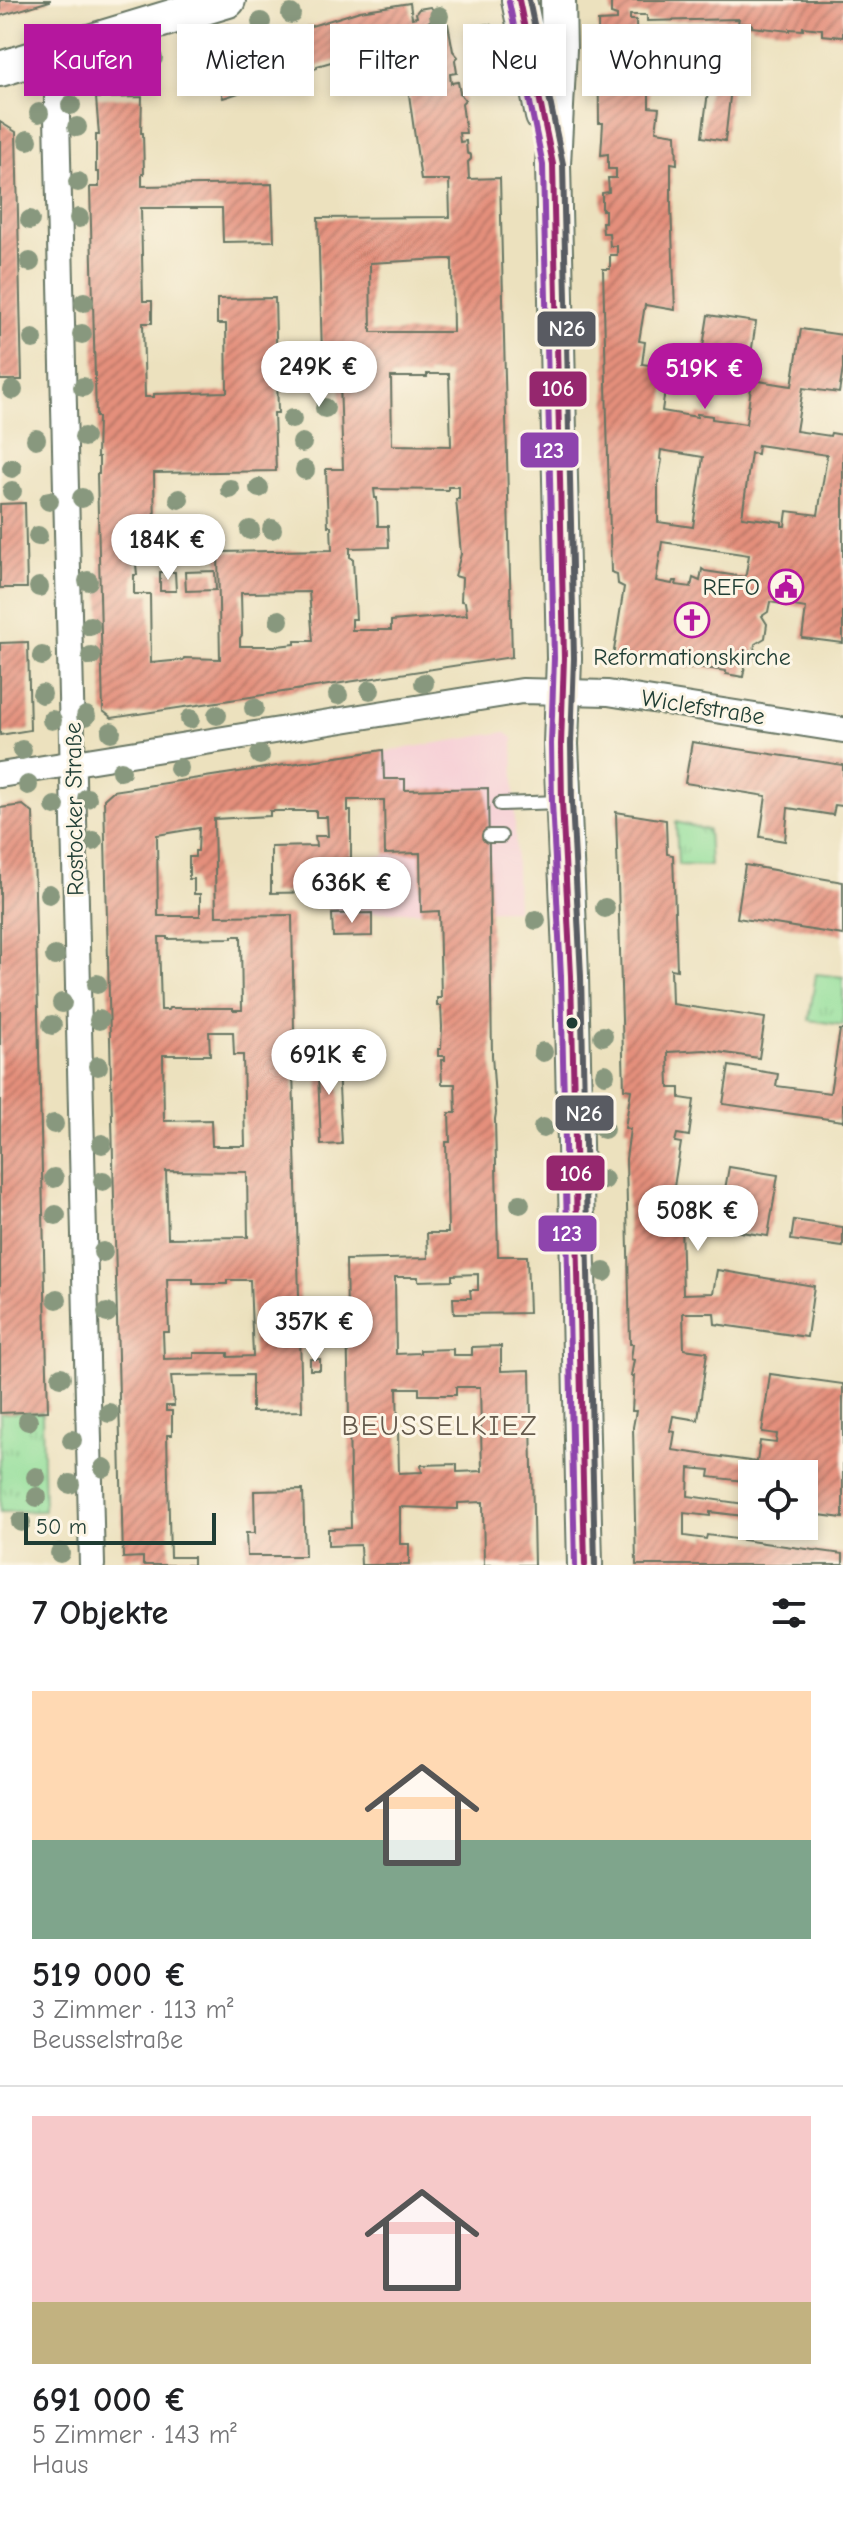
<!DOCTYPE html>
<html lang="de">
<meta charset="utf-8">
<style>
:root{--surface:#fff;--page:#f2f2f2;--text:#202124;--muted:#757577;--line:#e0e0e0;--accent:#b5179e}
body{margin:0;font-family:"Comic Neue",sans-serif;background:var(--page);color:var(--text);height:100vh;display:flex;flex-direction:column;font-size:30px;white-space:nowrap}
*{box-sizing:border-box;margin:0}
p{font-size:26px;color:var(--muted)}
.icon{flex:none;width:44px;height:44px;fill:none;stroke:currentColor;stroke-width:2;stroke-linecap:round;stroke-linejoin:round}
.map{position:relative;height:1565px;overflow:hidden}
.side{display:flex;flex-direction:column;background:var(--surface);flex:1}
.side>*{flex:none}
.top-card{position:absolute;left:24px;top:24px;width:796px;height:72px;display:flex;gap:16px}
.controls{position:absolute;left:738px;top:1460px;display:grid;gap:16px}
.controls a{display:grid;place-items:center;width:80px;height:80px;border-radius:0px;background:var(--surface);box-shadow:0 4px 12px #0003;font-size:40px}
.scale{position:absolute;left:24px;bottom:20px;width:192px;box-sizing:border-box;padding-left:8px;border:4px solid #1f3d34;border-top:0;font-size:22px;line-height:28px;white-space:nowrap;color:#1f3d34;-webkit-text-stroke:6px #fcf5e5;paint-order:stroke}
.price{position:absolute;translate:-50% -68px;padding:0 18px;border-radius:28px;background:#fff;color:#222;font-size:26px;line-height:52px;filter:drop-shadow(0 2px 4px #0008)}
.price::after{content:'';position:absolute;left:50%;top:48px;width:24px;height:18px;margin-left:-12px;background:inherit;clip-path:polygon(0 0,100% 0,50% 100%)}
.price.selected{background:var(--accent);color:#fff}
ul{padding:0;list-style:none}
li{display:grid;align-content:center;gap:16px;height:424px;padding:0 32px}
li+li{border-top:2px solid var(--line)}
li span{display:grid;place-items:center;height:248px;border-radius:0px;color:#555}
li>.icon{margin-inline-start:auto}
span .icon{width:144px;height:144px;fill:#fffc;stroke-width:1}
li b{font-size:34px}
h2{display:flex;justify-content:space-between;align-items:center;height:96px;padding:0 32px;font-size:34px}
.pill{padding:0 28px;border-radius:0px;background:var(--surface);box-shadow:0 4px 12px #0003;font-size:28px;line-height:72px}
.pill.selected{background:var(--accent);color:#fff}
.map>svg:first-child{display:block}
</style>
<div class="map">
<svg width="843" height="1565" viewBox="0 0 843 1565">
<defs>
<pattern id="park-tufts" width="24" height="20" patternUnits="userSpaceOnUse" patternTransform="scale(2)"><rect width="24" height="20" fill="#94df9b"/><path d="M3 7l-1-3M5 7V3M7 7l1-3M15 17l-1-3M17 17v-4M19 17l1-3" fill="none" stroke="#7fc086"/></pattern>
<pattern id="building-hatch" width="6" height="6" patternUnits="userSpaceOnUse" patternTransform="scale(2)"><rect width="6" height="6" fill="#e48f7b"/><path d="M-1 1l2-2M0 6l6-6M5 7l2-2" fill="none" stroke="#b87666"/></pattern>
</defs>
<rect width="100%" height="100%" fill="#fcf5e5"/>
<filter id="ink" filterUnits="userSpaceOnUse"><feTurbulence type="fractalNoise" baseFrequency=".0125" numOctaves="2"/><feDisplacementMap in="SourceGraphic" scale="16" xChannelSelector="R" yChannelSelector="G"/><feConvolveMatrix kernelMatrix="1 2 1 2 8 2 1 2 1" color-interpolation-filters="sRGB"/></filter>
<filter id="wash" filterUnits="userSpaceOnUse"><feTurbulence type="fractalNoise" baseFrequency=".006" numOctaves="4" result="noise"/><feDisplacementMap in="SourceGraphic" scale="32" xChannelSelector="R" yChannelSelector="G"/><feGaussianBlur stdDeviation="1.8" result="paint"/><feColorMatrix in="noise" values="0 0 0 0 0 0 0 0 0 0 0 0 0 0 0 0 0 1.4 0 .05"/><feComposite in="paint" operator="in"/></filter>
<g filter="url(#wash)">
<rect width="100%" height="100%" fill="#ece1be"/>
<path fill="#f6cfd6" d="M505 732 513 738 517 910 329 913V881H348L347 858 385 856 383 752Z"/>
<path fill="url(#park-tufts)" stroke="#5a8e68" stroke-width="2" d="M676 822 708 830 710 866 678 865Z
M816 974 843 977V1025L809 1020Z
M42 1412 44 1511 0 1512V1413Z"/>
<g id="blocks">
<path fill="url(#building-hatch)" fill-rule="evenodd" d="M0 0H50V1L0 16Z
M611 0H843V37L822 35V29L803 27V30L790 29V31L752 27V24L738 23 739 19 647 21V15H630V20H636L637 70H649V107L659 108 656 131 676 134 677 164 671 163V206L675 310 645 305 639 341 645 342 642 364 668 368 662 411 697 417V414L712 416V419L746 424 752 380 792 386 801 329 843 335V369L839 393 803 388 796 431 830 436 831 433 843 435V643L802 638 806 608 770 602 768 612 762 616 767 624 765 638 755 644 753 660 746 659 743 677 726 674V671L690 666V669L681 667 679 661 664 659 663 662 660 661V658L646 656 642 661 613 657 624 587 618 584 617 574 611 572 603 269H610V255H617V246H610L609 233H603L602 222H605V210H602V193L609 192 608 178H616V169H608V154L601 155 603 123H599L598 21 617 20V16L611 14ZM758 445 827 455 818 515 787 511 785 526H782V522L742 517 751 453 757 454ZM661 450 703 457 693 527 658 522V482L662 460 660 459ZM662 542 749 555 746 574 744 577 705 571 702 569 700 581 693 578 691 587 676 585 677 581H673L672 584 656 581Z
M410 3 412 18 417 17 416 13 419 9 430 7 434 10 435 18 428 22 429 27 448 24 453 51 458 57 455 60 457 73 450 74 451 83 458 82 460 93 465 100 462 103 466 133H459L460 142 466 141 467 153 471 155V159L468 162 469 179 500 178 512 657 112 718 103 711 100 595 97 474H99V457H97L98 417H96L90 187H99V172H96V135H99L96 98 142 97 141 133H143L144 174H142V186L272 184 274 241 223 242 222 208H141L143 301H152V323H143L145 397H154V394L227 392 226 324H217V299L275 298 278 413H274L276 471 154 473 155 530H133L134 564H136L137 575H134V594H150L151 663 183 660 184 658 220 659 218 552 332 550 331 526H328L326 469H343L339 354H322L318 218 450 217 449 180H421L404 59 387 46 317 66V68L223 98 211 57 360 11ZM442 259H452L453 332H371L370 263ZM427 374H449L451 446 392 445 391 377H427ZM448 487H459V499H456L461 554 455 576 462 578 461 601 465 602 467 615 391 621V630H352V619H356L353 559 350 557V548L389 547 388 526H378L377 498H375L374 489 448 490ZM309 592 313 641H295V644L277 646H240V638L242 635 241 593Z
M710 77 732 79 725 141 702 137Z
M0 122 16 132 22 380H0Z
M708 315 756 322 747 380 699 372Z
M25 503 27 588H0V504Z
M215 571 216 590 186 591 185 572Z
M160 572H175L176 591H160Z
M28 642 30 730 0 735V643Z
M692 742 843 765V806L835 805 833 815 788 808 785 841 760 837 766 796 685 783Z
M383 750 384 779H405V790L488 788 492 1055 496 1113 495 1119 498 1256H527L529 1313 454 1314 453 1298H471L470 1290H478V1274L452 1275V1280L418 1281V1277H395L396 1354 420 1353V1350L453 1349V1355H472V1347L501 1346V1371L530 1370 534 1565H484L483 1502 458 1503V1509L400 1507V1544H409V1565H361L360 1545 328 1546V1529L351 1528 346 1260 428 1258 427 1233H448L446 1142H450L449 1113H456L455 1084H442L441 1060H445V1056H438V1049H441L442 1027 441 1006H437V998H441L439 911 421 912 420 853 385 854 384 800H348V811H351V858H347L348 881H329V892L271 893V847L316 846 315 836H328L327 817H316V811H270V816L214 819 216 916 292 915 294 1031H292L302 1411 252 1412V1375L171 1376 174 1406H166V1411H172V1435H167L170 1557H193V1565H143V1557L123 1558 104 799 113 791ZM199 828 198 851H195V857H189V879H194V894H200V916H158L157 835ZM232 936H241L242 1010H233V1008H169L168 1010H161L159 937H167V939L232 938ZM209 1032H233L234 1055H243L245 1146H212L211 1120 164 1121 163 1055H210ZM166 1171 247 1172 248 1237 168 1238ZM167 1279H193V1284H227V1280H250L253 1356 228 1357V1353H194V1358L164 1359 163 1332H169ZM456 1387H480L482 1471 457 1472V1464L421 1465 422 1472 399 1473 397 1388H419V1395H456Z
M23 805 33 813 48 1411 0 1413V808Z
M616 812 666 820 667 854 673 855 677 970 671 969 672 1004 765 1018 759 1058 705 1050 668 1052 669 1088H680V1098L694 1100 689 1136 677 1134 675 1142 681 1143 672 1199 691 1202 692 1199 703 1201 702 1204 722 1206 729 1167 778 1175 768 1236 681 1223 683 1294 713 1293 717 1270 814 1286 807 1337 715 1324 714 1313H683L684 1349 707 1352 698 1420 673 1416 670 1431 675 1432 672 1450 757 1462 760 1441 776 1443 777 1434 762 1432 770 1374 843 1384V1518L804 1513V1474H752V1482L709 1477 710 1470 689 1468 688 1496 752 1505V1517L710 1512V1516L684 1513V1536L706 1539 707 1535 843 1554V1565H636L633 1427 636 1411H632L634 1376H631L634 1360 631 1359 633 1344H630L626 1159 630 1129 625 1128 631 1090 624 1089Z
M745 865 843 882V935L737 918Z
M372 913V936L333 937 332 914Z
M840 1030H843V1121L723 1104 729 1066 778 1074 776 1086 830 1093Z
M317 1049H337L342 1144 321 1145Z
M794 1220 843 1227V1247L791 1240Z
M310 1359H320V1370H310Z
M303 1490 305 1556H247L246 1533H255L254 1491Z"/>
</g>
</g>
<g filter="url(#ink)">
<use href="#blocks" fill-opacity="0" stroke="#677664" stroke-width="2"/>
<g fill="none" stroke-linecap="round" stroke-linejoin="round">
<g stroke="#677664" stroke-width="16">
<path id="lane" d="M500 804 561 802
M489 836H501"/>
</g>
<g stroke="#677664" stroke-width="28">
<path id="street" d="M45 55 57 95V117L92 1565
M0 775 522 691 608 693 843 730"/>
</g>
<g stroke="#677664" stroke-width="38">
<path id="secondary" d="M519 0 543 116
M558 0 559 49 553 164 564 658 561 744 571 976 585 1565
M0 69 228 0"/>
</g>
<use href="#lane" stroke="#fff" stroke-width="12"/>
<use href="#street" stroke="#fff" stroke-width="24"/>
<use href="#secondary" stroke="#fff" stroke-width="34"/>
<g stroke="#fcf5e5" stroke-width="12">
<path id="bus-1" d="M519 0 553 164 564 658 561 744 562 802 571 976 585 1565"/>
</g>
<g stroke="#fcf5e5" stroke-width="12">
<path id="bus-2" d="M509 2 543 165 554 658 551 744 552 802 561 976 575 1565"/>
</g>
<g stroke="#fcf5e5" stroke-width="12">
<path id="bus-3" d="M529 0 563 164 574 658 571 744 572 802 581 976 595 1565"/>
</g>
<use href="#bus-1" stroke="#95276e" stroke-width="6"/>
<use href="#bus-2" stroke="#8e44ad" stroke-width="6"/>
<use href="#bus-3" stroke="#595b62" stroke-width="6"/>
</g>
<g fill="#88987e">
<circle cx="291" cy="14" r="10"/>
<circle cx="439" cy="16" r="10"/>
<circle cx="261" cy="22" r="10"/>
<circle cx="228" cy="33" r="10"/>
<circle cx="487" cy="33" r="10"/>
<circle cx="196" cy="43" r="10"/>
<circle cx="153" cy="58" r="10"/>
<circle cx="120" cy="67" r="10"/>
<circle cx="90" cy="76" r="10"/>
<circle cx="71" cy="105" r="10"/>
<circle cx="39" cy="113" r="10"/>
<circle cx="77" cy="127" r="10"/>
<circle cx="28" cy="140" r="10"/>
<circle cx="78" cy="182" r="10"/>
<circle cx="79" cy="218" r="10"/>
<circle cx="30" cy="220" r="10"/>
<circle cx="30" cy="262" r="10"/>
<circle cx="84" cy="302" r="10"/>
<circle cx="82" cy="334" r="10"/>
<circle cx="33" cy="339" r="10"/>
<circle cx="83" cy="387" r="10"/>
<circle cx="13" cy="390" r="10"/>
<circle cx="325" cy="408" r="10"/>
<circle cx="292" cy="419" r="10"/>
<circle cx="84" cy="437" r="10"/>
<circle cx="36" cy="439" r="10"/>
<circle cx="302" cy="443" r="10"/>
<circle cx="12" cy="468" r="10"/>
<circle cx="305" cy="470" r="10"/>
<circle cx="259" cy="488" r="10"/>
<circle cx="230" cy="489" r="10"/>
<circle cx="12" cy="491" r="10"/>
<circle cx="82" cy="498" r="10"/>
<circle cx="179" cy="499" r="10"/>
<circle cx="49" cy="501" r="10"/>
<circle cx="272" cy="529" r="10"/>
<circle cx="250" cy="530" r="10"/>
<circle cx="38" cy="536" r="10"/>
<circle cx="163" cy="549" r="10"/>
<circle cx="88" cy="581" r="10"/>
<circle cx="39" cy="587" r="10"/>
<circle cx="279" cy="620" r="10"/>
<circle cx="90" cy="626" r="10"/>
<circle cx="42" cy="656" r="10"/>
<circle cx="91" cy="656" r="10"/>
<circle cx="424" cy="683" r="10"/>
<circle cx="370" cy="690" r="10"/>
<circle cx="42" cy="694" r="10"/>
<circle cx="338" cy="695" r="10"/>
<circle cx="254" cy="708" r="10"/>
<circle cx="217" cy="715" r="10"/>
<circle cx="86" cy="716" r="10"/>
<circle cx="190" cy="719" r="10"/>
<circle cx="52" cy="720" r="10"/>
<circle cx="111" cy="732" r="10"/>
<circle cx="22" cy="750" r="10"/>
<circle cx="260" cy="755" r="10"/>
<circle cx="179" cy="768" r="10"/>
<circle cx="121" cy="771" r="10"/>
<circle cx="28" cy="785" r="10"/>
<circle cx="87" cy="798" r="10"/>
<circle cx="55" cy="806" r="10"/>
<circle cx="93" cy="841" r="10"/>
<circle cx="49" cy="894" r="10"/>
<circle cx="605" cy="908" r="10"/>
<circle cx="536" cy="920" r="10"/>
<circle cx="55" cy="956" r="10"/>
<circle cx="97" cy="984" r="10"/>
<circle cx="62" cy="1003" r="10"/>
<circle cx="99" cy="1020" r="10"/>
<circle cx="52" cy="1025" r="10"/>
<circle cx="603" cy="1036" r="10"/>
<circle cx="543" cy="1052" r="10"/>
<circle cx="98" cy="1066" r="10"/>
<circle cx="605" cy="1074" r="10"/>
<circle cx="604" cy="1099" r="10"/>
<circle cx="54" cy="1124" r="10"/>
<circle cx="543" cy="1128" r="10"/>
<circle cx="604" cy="1129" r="10"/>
<circle cx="102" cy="1144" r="10"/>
<circle cx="54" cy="1178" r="10"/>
<circle cx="604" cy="1180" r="10"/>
<circle cx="103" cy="1181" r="10"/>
<circle cx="520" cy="1204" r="10"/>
<circle cx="56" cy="1215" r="10"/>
<circle cx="103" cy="1252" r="10"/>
<circle cx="604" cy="1272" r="10"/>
<circle cx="57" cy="1299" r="10"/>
<circle cx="107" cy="1313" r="10"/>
<circle cx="61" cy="1377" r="10"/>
<circle cx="109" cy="1413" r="10"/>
<circle cx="28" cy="1421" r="10"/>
<circle cx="72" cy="1440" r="10"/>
<circle cx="104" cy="1468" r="10"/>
<circle cx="36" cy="1477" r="10"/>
<circle cx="70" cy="1484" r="10"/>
<circle cx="37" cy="1497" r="10"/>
<circle cx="21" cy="1522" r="10"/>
<circle cx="60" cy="1553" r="10"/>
</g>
</g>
<defs>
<g id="civic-ring" transform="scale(1.8)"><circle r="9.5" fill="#fcf5e5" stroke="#b5179e" stroke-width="1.5"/><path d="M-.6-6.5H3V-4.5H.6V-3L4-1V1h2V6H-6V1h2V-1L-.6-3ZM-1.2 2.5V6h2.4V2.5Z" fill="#b5179e"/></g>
<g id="church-ring" transform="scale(1.8)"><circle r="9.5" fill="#fcf5e5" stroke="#b5179e" stroke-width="1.5"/><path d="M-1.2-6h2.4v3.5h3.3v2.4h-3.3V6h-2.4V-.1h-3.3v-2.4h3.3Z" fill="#b5179e"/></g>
</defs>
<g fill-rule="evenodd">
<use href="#civic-ring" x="786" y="587"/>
<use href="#church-ring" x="692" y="620"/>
</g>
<circle fill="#1f3d34" stroke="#fcf5e5" stroke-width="3" cx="572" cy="1023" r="7"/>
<g text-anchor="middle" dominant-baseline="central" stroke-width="6" stroke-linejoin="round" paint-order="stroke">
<g font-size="24" fill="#1f3d34" stroke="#fcf5e5" text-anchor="end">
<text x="760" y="587">REFO</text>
<text x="692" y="657" text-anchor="middle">Reformationskirche</text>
</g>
<g font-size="24" fill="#1f3d34" stroke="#fcf5e5">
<text transform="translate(703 707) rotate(9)">Wiclefstraße</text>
<text transform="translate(74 809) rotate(-91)">Rostocker Straße</text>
</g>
<g font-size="28" letter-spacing="2" fill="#645a4d" stroke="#fcf5e5">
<text x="440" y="1426">BEUSSELKIEZ</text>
</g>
</g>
<g stroke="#fcf5e5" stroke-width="3">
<rect x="536" y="310" width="61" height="38" rx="8" fill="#595b62"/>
<rect x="528" y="370" width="60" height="38" rx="8" fill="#95276e"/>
<rect x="519" y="431" width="61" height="38" rx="8" fill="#8e44ad"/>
<rect x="554" y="1094" width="61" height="38" rx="8" fill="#595b62"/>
<rect x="545" y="1154" width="61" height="38" rx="8" fill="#95276e"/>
<rect x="537" y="1214" width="61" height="39" rx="8" fill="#8e44ad"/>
</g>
<g font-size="22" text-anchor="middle" font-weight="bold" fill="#fff">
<text x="567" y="336">N26</text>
<text x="558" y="396">106</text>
<text x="549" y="458">123</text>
<text x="584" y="1121">N26</text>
<text x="576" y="1181">106</text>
<text x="567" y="1241">123</text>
</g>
</svg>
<div class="controls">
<a><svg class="icon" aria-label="locate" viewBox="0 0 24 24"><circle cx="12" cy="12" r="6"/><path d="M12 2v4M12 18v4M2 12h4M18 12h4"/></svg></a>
</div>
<div class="scale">50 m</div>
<b class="price" style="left:319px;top:409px">249K €</b>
<b class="price selected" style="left:705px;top:411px">519K €</b>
<b class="price" style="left:168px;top:582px">184K €</b>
<b class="price" style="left:352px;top:925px">636K €</b>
<b class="price" style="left:329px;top:1097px">691K €</b>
<b class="price" style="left:698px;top:1253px">508K €</b>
<b class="price" style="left:315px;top:1364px">357K €</b>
<div class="top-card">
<a class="pill selected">Kaufen</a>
<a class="pill">Mieten</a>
<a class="pill">Filter</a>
<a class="pill">Neu</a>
<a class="pill">Wohnung</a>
</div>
</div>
<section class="side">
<h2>7 Objekte<svg class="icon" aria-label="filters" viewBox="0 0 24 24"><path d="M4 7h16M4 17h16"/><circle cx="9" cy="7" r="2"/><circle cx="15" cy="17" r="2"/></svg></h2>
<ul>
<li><span style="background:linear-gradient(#ffd9b3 60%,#7fa58c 0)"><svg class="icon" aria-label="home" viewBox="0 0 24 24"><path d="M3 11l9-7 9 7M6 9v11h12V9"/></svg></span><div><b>519 000 €</b><p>3 Zimmer · 113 m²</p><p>Beusselstraße</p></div></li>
<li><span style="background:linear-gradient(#f6c9c9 75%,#c2b280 0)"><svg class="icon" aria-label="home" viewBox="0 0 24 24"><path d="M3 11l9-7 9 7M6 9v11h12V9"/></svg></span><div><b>691 000 €</b><p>5 Zimmer · 143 m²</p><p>Haus</p></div></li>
</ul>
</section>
